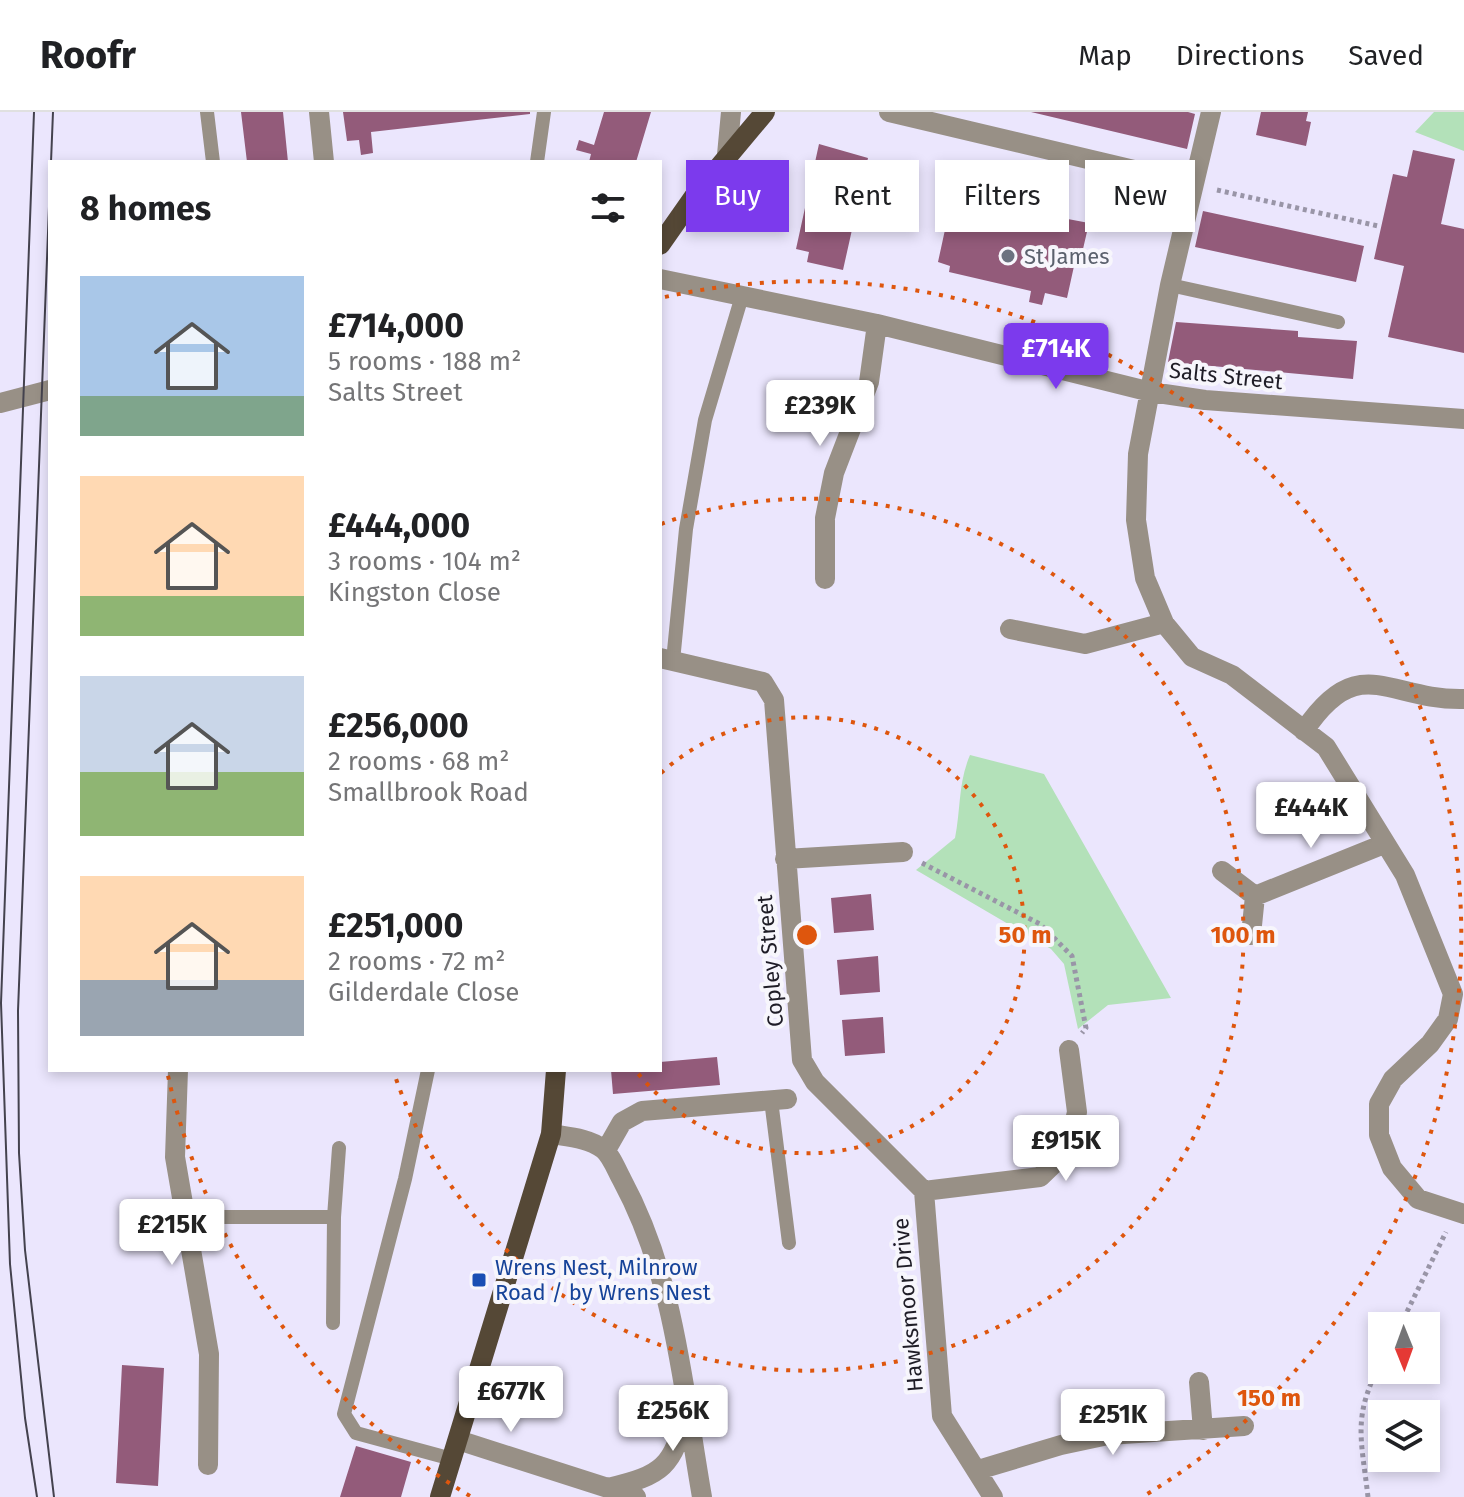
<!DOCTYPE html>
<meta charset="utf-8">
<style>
:root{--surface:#fff;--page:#f6f6f6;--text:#202124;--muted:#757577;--line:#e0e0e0;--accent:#7c3aed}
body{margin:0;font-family:"Fira Sans",sans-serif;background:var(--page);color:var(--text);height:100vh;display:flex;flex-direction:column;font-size:30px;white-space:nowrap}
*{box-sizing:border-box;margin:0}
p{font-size:26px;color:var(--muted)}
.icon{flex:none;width:44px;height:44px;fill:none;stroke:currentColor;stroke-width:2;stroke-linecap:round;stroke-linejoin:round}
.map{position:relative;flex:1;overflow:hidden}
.side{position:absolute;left:48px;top:48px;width:614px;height:912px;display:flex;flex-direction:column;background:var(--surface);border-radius:0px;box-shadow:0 4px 12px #0003}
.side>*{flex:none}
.guide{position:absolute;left:686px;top:48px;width:658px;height:72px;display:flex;gap:16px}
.needle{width:52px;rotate:179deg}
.fabs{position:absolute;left:1368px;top:1200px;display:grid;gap:16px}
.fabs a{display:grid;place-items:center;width:72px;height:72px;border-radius:0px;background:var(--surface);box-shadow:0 4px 12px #0003;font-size:40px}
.price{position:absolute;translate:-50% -68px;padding:0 18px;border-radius:8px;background:#fff;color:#222;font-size:26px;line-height:52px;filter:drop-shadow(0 2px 4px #0008)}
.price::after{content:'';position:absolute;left:50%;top:48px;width:24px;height:18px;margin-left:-12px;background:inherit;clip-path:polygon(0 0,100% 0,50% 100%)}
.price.selected{background:var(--accent);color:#fff}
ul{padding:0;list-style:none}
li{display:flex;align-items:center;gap:24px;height:200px;padding:0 32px}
li span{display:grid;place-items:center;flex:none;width:224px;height:160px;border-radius:0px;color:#555}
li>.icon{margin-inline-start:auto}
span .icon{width:96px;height:96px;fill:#fffc;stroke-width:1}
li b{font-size:34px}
h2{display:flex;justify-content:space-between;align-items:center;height:96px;padding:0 32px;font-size:34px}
.pill{padding:0 28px;border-radius:0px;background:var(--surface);box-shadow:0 4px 12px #0003;font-size:28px;line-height:72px}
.pill.selected{background:var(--accent);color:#fff}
header{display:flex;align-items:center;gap:48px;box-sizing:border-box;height:112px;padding:0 40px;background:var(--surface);border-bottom:2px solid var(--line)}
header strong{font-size:38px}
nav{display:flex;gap:44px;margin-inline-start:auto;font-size:28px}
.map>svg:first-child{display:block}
</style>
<header>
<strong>Roofr</strong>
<nav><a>Map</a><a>Directions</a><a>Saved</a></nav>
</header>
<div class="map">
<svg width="1464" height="1385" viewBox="0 0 1464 1385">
<rect width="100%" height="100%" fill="#ebe6fd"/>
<path fill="#b3e1b9" d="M1434 0H1464V39L1415 20Z
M970 643 1044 662 1171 886 1108 893 1078 917 1064 852 1051 837 916 758 955 726C961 696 958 671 970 643Z"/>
<path fill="#935b7a" d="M241 0H283L288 50H247Z
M343 0H530V2L371 20 373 41 361 43 359 28 347 29Z
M604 0H651L636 50H589L591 42 576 38 579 28 594 33Z
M1031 0H1188L1195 2 1187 37Z
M1261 0H1308L1306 9 1311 10 1306 34 1256 23Z
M819 32 868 46 843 158 807 150 809 140 796 137Z
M1413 38 1455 47 1441 112 1464 117V241L1388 225 1404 154 1374 147 1393 62 1407 65Z
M978 90 1089 111 1083 137 1078 136 1067 186 1045 181 1042 193 1029 190 1031 179 949 160 950 154 938 150 948 104 973 109Z
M1203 99 1364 134 1356 170 1195 135Z
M1176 210 1298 219V225L1357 229 1353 267 1168 250Z
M871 782 874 818 834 821 831 786Z
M878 844 880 880 840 883 837 848Z
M883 905 885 941 845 944 842 908Z
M717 945 720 973 613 982 611 958H660V950Z
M122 1253 164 1256 158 1374 116 1371Z
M356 1334 411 1350 401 1385H340Z"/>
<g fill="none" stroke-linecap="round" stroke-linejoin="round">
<path stroke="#9995a7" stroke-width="5" stroke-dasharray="4 4" stroke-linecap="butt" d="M1217 78 1378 114
M922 751 1040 812 1072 844 1086 916 1082 921
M1400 1214 1446 1120
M1368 1385C1361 1324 1352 1305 1382 1248"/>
<path stroke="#989086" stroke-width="14" d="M207 0 213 50
M537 50 544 0
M1170 173 1338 210
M673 549 686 417 705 308 742 184
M428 958 405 1067 344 1302 356 1321 452 1347
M771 988 789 1131
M185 1105H334L339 1036
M333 1211 334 1105"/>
<path stroke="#989086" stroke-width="20" d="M319 0 324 50
M889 0 1193 72
M1211 0 1170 173 1138 342 1136 408 1145 466 1164 511 1192 545 1232 563 1326 635 1405 763 1453 882 1448 907 1430 932 1393 967 1379 992V1023L1392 1056 1418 1087 1464 1102
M660 167 877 212 1151 280 1205 288 1464 307
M0 291 50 278
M825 467V406L834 361 869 270 877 212
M1010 517 1085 532 1164 511
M660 546 763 570 774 588 802 948 815 970 924 1079
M1304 619C1359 537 1388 589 1464 587
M785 747 903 740
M1222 759 1255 784 1251 823
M1255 784 1384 732
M178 958 175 1045 209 1242 208 1353
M551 1022C569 1025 588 1026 603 1037 611 1043 617 1059 622 1068 675 1166 683 1277 702 1385
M606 1038 622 1010 642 999 787 987
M924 1079 942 1304 993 1385
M924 1079 1040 1065 1068 1038 1077 1000 1069 938
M1199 1270 1203 1318
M458 1328 636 1385
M978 1358 1061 1333 1108 1323 1244 1314
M608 1376C663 1363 673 1355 686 1300"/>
<path stroke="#989086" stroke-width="20" d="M727 43 731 0"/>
<path stroke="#554836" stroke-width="20" d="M660 133 693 86 765 0
M440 1385 551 1022 556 958"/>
<path stroke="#44424e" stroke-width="2" d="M34 0 1 891 10 1152 25 1306 37 1385
M51 50 53 0
M50 69 18 899 19 1041 25 1138 54 1385"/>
</g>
<g fill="none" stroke="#de560d" stroke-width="4" stroke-dasharray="4 8">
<path d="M661 661A218 218 0 1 1 636 959"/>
<path d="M661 412A436 436 0 1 1 394 961"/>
<path d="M470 1384A654 654 0 0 1 167 959M665 185A654 654 0 0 1 1144 1384"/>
</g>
<circle fill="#6b7280" stroke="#f7f6fc" stroke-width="3" cx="1008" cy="144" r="8"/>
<rect fill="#1a4fb4" stroke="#f7f6fc" stroke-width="3" x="471" y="1160" width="16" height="16" rx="4"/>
<g text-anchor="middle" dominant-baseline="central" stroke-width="8" stroke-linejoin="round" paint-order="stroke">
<g font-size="22" fill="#5b616d" stroke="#f7f6fc" text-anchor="start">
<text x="1024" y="144">St James</text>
</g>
<g font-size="22" fill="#1f1d27" stroke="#f7f6fc">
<text transform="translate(1226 264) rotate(6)">Salts Street</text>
<text transform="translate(770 849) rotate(-95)">Copley Street</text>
<text transform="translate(908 1193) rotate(-95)">Hawksmoor Drive</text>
</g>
<g font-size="22" fill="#164399" stroke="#f7f6fc" text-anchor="start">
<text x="495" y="1155">Wrens Nest, Milnrow<tspan x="495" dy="25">Road / by Wrens Nest</tspan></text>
</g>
</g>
<circle cx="807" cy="823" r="12" fill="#de560d" stroke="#f7f6fc" stroke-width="4"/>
<g font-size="24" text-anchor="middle" font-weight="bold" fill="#de560d" stroke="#f7f6fc" stroke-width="8" stroke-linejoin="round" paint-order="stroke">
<text x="1025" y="831">50 m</text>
<text x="1243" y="831">100 m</text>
<text x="1269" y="1294">150 m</text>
</g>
</svg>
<div class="fabs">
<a><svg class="needle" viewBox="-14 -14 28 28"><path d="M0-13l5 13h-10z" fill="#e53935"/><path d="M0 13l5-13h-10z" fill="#757577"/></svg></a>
<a><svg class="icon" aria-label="layers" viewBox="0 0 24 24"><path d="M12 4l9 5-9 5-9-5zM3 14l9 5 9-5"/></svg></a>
</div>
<b class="price selected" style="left:1056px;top:279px">£714K</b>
<b class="price" style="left:820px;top:336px">£239K</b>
<b class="price" style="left:1311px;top:738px">£444K</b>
<b class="price" style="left:1066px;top:1071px">£915K</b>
<b class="price" style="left:172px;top:1155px">£215K</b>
<b class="price" style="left:511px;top:1322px">£677K</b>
<b class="price" style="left:673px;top:1341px">£256K</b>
<b class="price" style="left:1113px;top:1345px">£251K</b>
<div class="guide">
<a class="pill selected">Buy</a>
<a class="pill">Rent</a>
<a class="pill">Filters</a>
<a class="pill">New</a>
</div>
<section class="side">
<h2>8 homes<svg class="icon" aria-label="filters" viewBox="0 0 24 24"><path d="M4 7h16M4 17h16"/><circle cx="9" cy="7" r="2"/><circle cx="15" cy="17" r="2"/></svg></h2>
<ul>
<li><span style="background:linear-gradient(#a9c7e8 75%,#7fa58c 0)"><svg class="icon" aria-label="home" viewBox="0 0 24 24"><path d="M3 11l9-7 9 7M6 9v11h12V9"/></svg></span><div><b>£714,000</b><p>5 rooms · 188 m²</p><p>Salts Street</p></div></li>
<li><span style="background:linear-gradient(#ffd9b3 75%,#8fb573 0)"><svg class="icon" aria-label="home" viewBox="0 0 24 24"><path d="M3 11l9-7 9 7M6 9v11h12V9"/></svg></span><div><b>£444,000</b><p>3 rooms · 104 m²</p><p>Kingston Close</p></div></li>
<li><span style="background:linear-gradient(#c9d6e8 60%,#8fb573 0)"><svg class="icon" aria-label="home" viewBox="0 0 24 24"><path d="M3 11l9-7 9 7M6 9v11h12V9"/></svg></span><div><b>£256,000</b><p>2 rooms · 68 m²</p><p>Smallbrook Road</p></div></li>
<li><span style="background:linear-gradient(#ffd9b3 65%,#9aa5b1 0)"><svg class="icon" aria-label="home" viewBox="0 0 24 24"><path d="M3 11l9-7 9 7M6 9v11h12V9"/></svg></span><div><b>£251,000</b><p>2 rooms · 72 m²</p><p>Gilderdale Close</p></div></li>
</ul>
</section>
</div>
